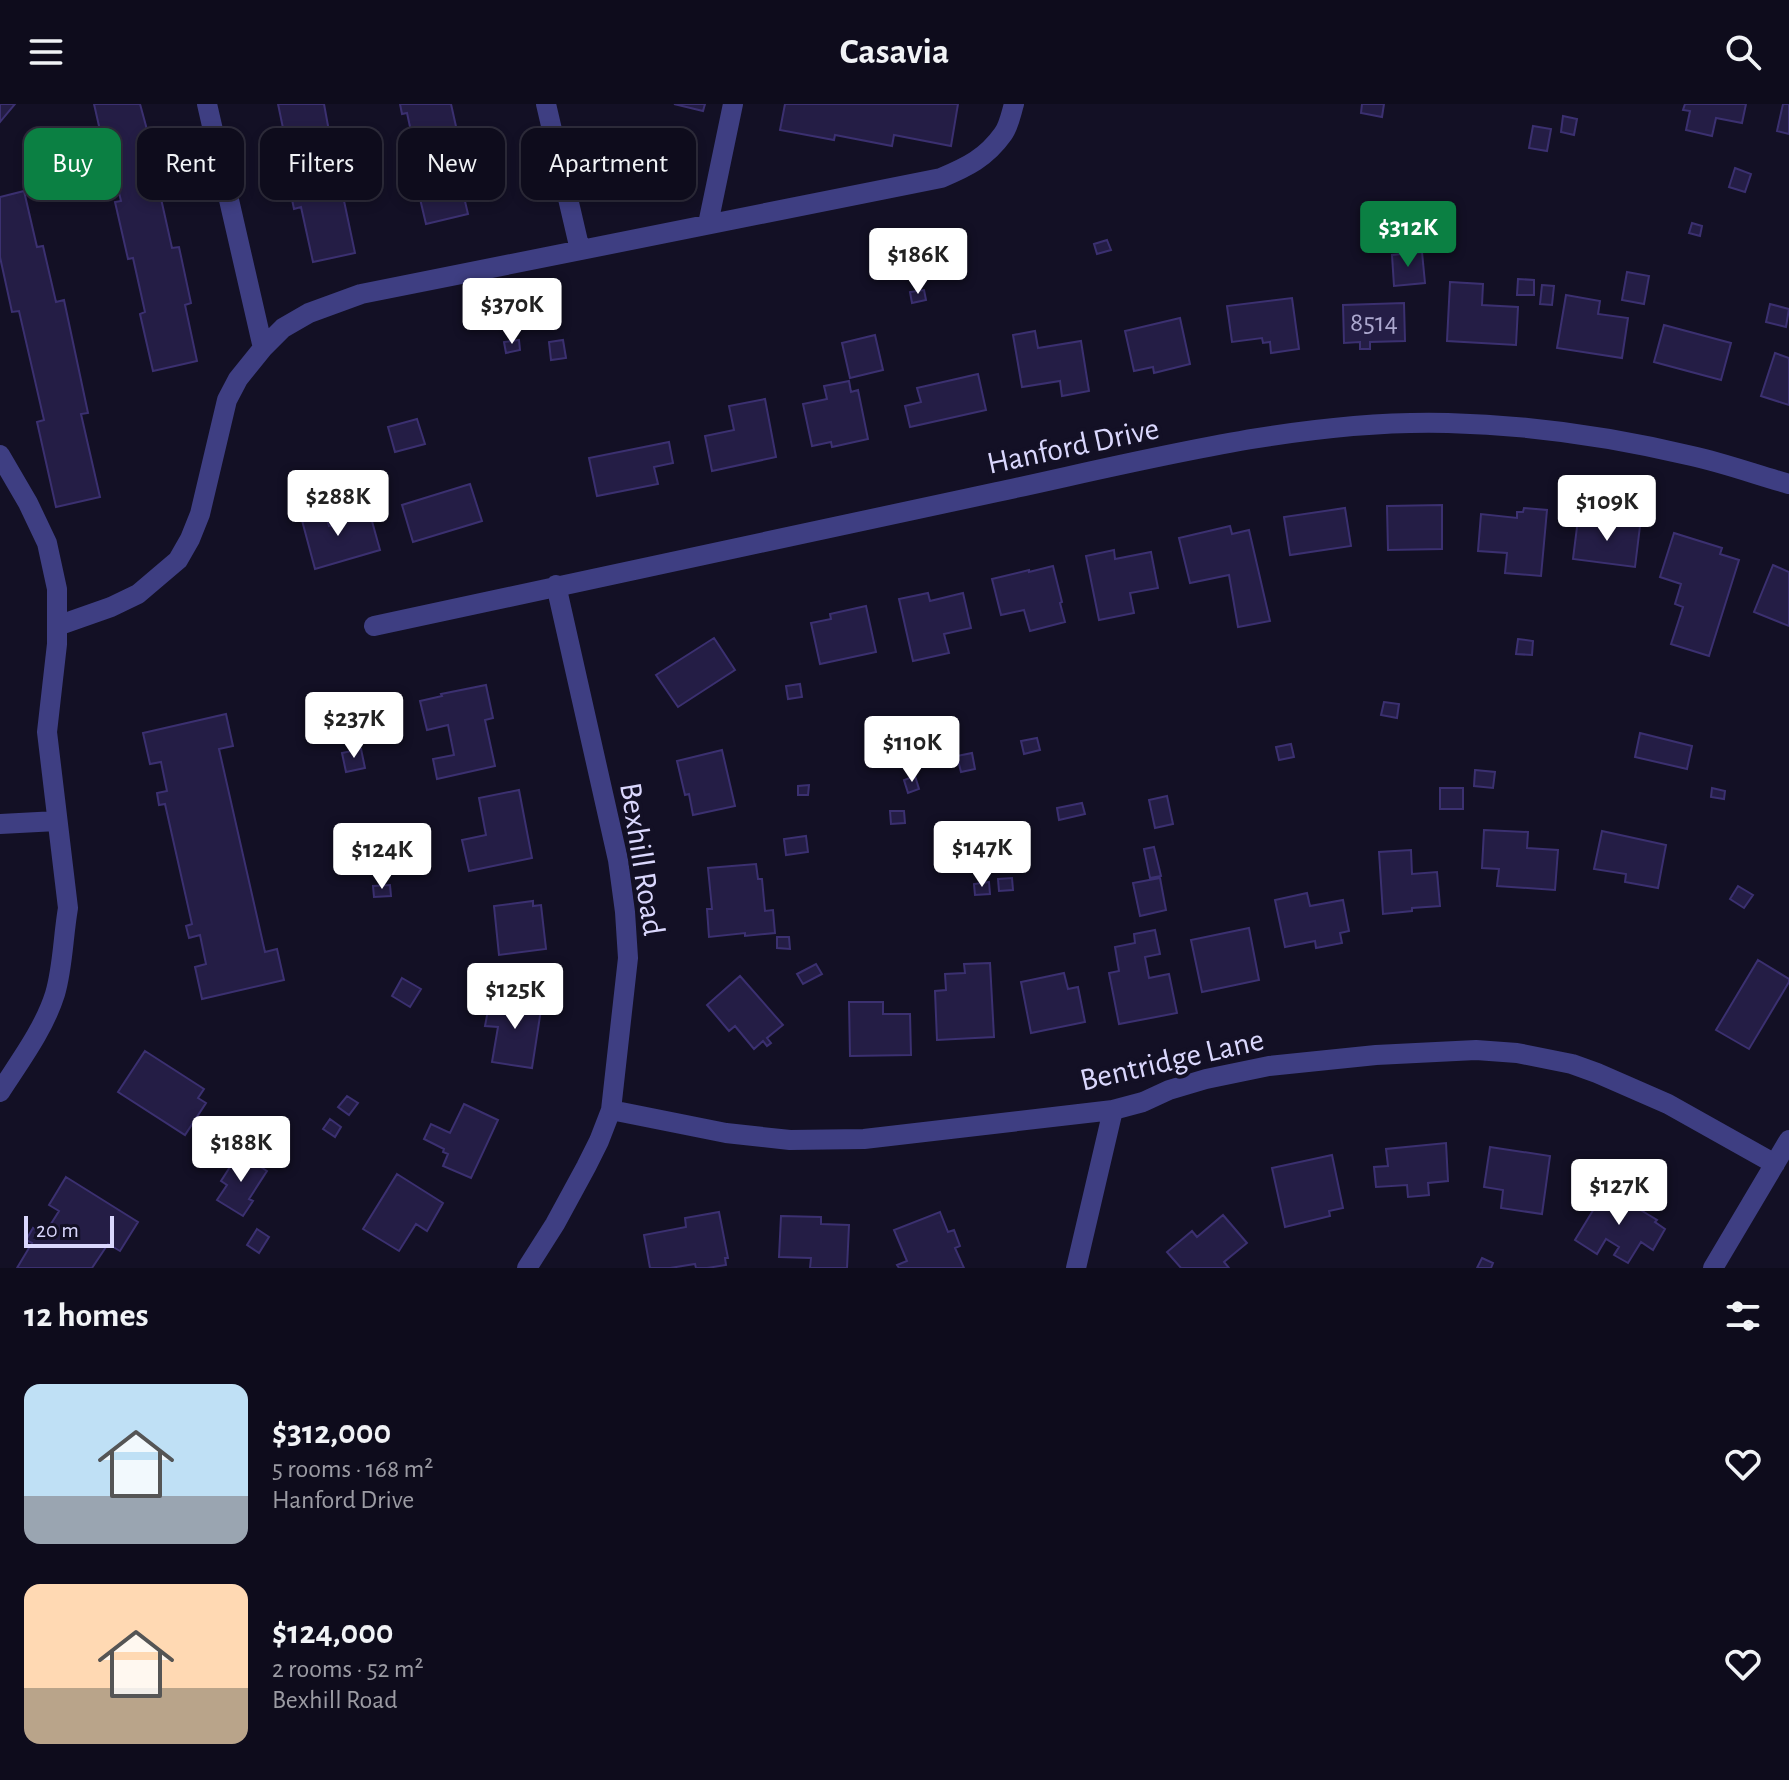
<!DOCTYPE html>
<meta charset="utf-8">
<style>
:root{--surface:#0e0c1c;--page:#1c1a29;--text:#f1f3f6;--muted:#9b9ba3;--line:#2e2c3b;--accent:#0b8043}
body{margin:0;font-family:"Alegreya Sans",sans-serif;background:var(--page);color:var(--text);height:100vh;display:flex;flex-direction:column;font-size:30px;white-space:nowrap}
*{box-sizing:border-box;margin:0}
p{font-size:26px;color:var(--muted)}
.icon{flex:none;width:44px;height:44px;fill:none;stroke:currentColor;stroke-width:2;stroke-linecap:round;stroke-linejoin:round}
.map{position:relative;height:1164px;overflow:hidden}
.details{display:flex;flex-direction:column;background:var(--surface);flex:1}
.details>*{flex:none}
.hud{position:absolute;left:24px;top:24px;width:800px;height:72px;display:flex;gap:16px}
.scale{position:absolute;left:24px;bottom:20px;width:90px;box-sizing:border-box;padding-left:8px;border:4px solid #dad7fd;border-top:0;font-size:22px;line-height:28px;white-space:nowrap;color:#dad7fd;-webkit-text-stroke:6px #131025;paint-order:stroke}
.price{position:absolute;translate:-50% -68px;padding:0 18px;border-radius:8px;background:#fff;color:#222;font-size:26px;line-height:52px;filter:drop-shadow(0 2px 4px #0008)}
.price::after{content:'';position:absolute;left:50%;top:48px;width:24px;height:18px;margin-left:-12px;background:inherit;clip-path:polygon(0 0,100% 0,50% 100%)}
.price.active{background:var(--accent);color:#fff}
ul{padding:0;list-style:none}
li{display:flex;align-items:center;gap:24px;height:200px;padding:0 24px}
li span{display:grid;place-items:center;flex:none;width:224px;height:160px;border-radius:16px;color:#555}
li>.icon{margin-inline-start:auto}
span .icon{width:96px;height:96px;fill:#fffc;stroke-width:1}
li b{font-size:34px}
h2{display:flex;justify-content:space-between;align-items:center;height:96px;padding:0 24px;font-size:34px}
.tag{padding:0 28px;border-radius:16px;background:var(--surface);box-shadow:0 4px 12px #0003,0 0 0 2px var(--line);font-size:28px;line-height:72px}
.tag.active{background:var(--accent);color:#fff}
header{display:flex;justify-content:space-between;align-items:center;height:104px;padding:0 24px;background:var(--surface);font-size:36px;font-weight:700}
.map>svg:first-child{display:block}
</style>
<header><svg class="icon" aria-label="menu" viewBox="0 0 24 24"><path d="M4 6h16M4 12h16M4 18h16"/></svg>Casavia<svg class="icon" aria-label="search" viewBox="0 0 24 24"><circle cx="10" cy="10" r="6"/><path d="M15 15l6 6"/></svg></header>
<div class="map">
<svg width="1789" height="1164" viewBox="0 0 1789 1164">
<rect width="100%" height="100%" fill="#131025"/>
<path fill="#241d45" stroke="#3b3070" stroke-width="2" d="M0 0H15L0 18Z
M94 0H140L149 33 152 32 165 89 160 90 172 144 179 143 191 199 185 201 197 257 153 267 140 210 145 208 133 154 128 155 115 98 121 97 108 43 104 44Z
M278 0H324L331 38 326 40 337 94 343 92 355 149 313 158 301 103 294 105 282 48H288Z
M400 0H451L463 54 455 55 468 110 426 120 413 65 419 64 407 9 402 10Z
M674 0H705L703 7Z
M785 0H958L951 42 894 31 892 42 835 31 834 36 780 26Z
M1362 0H1384L1382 13 1361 9Z
M1685 0H1746L1742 19 1716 14 1712 32 1686 26 1690 7 1683 6Z
M1783 0H1789V30L1777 27Z
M1563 12 1577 15 1574 31 1561 28Z
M1533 22 1551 25 1547 47 1529 44Z
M1735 64 1751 70 1745 88 1729 83Z
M24 87 37 143 43 142 56 198 64 196 88 309 81 310 100 393 56 403 37 318 44 316 19 207 12 208 0 153V93Z
M1692 119 1702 122 1700 132 1689 129Z
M1107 136 1111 146 1097 150 1094 140Z
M1422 148 1425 179 1394 182 1392 151Z
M1627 168 1649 172 1644 200 1622 196Z
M1518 175 1534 176V191H1517Z
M1450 178 1483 180 1482 201 1518 203 1516 241 1447 237Z
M1542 181 1554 182 1552 201 1540 200Z
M924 186 926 196 912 199 910 188Z
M1566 191 1600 197 1598 210 1628 214 1622 254 1557 244Z
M1292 194 1299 245 1271 249 1270 238 1263 239 1262 234 1232 238 1227 202Z
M1404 199 1405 237 1370 238V245H1360V238L1344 239 1343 201Z
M1770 200 1789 205 1786 223 1766 218Z
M1180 214 1190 260 1154 269 1153 263 1134 267 1125 227Z
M1664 221 1731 239 1721 276 1654 258Z
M1035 227 1038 244 1081 237 1089 287 1062 292 1060 277 1022 283 1013 231Z
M875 231 883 266 850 274 842 239Z
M519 236 520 246 506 249 504 238Z
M563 236 566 254 551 256 549 238Z
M1775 249 1789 254V301L1761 292Z
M978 270 986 306 910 323 905 302 921 298 917 284Z
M849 277 851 288 858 286 868 335 832 343 831 338 812 342 803 300 827 295 824 282Z
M765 295 776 353 712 367 705 332 734 326 729 302Z
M417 315 425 340 395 348 388 323Z
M669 338 673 359 654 363 658 380 597 392 589 354Z
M470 380 482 417 413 438 402 401Z
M1442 401V445L1388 446 1387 402Z
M323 402 329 422 370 410 380 446 315 465 300 409Z
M1345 404 1351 442 1290 451 1284 413Z
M1524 404 1547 406 1541 472 1505 469 1507 449 1478 447 1481 410 1517 414V408H1523Z
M1578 415 1640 422 1635 463 1573 455Z
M1230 422 1232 430 1249 426 1270 517 1238 523 1229 471 1190 479 1179 434Z
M1674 429 1722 444 1720 450 1739 456 1709 552 1671 540 1683 503 1675 500 1681 480 1660 473Z
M1114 446 1115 455 1151 448 1158 484 1130 489 1134 509 1099 516 1086 452Z
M1773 461 1789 468V522L1754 508Z
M1053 462 1062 498 1060 499 1065 518 1030 527 1024 506 1001 511 992 475 1029 466V468Z
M928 489 930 497 963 489 971 524 944 530 949 549 913 557 899 495Z
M866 502 876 548 820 560 811 519 831 515 830 510Z
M714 534 735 566 678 603 656 571Z
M1518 535 1533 537 1532 551 1516 550Z
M800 580 802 593 788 595 786 582Z
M486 581 493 614 485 616 495 662 437 675 433 655 454 651 448 621 427 626 420 597 442 592 441 590Z
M1384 598 1399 600 1397 614 1381 611Z
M226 610 233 642 219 645 265 848 277 845 284 876 202 895 195 863 206 860 200 831 189 834 186 822 192 820 165 700 159 701 157 689 167 687 161 658 150 660 143 629Z
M1640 629 1692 642 1687 665 1635 653Z
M1037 634 1040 646 1024 650 1021 637Z
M1291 640 1294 653 1279 656 1276 643Z
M361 645 365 664 346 668 342 649Z
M722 646 735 702 693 711 689 690 685 691 677 657Z
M972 649 975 665 961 668 957 652Z
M1475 666 1495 668 1493 684 1474 682Z
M915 672 919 685 908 689 904 676Z
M809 681 808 691H798V682Z
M1440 684H1463V705H1440Z
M1712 684 1725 687 1724 695 1711 693Z
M519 686 532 754 469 767 462 736 486 731 479 694Z
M1167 692 1173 720 1155 724 1149 696Z
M1082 699 1085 710 1059 716 1057 704Z
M890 707H904L905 719 891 720Z
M1484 726 1528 728 1527 744 1558 746 1555 786 1497 782 1499 765 1482 764Z
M1602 727 1666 741 1658 784 1625 778 1626 770 1594 765Z
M806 732 808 748 786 751 784 735Z
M1154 743 1161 772 1150 774 1144 745Z
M1411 746 1412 770 1437 768 1440 802 1412 804V807L1383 810 1379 748Z
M756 760 758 775H762L765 807 773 806 775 829 745 832V829L709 833 707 805H712L708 764Z
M1012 774 1013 786 999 787 998 775Z
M1160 774 1166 806 1140 812 1133 779Z
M989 778 990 790 975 791 974 780Z
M390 781 391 792 374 793 373 782Z
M1738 782 1753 791 1744 804 1730 795Z
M1307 789 1310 802 1343 796 1349 827 1340 829 1342 839 1316 844 1315 837 1285 843 1275 796Z
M533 797V802L541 801 546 845 499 851 494 802Z
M1249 824 1259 876 1202 888 1191 836Z
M1155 826 1160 850 1145 853 1149 874 1169 870 1177 909 1119 920 1109 869 1119 867 1115 843 1135 839 1134 830Z
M777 833H789L790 845 777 844Z
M1758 856 1789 875V878L1749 945 1716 926Z
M990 859 994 933 937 936 935 887 946 886 945 870 965 869 964 860Z
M816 860 822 870 803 880 797 870Z
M1064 869 1068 885 1078 883 1085 918 1031 929 1021 878Z
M740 872 783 921 767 934 771 939 767 942 763 937 754 945 735 922 729 927 707 901Z
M402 874 421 885 410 903 392 892Z
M504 893 542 899 532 964 492 958 498 923 485 922 489 901 502 903Z
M849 898H883V910H910L911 951 850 952Z
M145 947 204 985 198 994 206 999 185 1031 118 988Z
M347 992 358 999 349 1011 338 1003Z
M464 1000 498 1016 471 1074 443 1062 448 1050 443 1048 444 1045 424 1035 431 1020 450 1029Z
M330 1015 341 1023 335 1033 323 1025Z
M1446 1039 1448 1077 1428 1079 1429 1091 1408 1093 1407 1081 1376 1083 1374 1063 1388 1062 1386 1045Z
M1490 1043 1550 1052 1542 1110 1501 1104 1503 1086 1484 1083Z
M239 1049 267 1067 249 1095 253 1097 243 1112 217 1096 227 1081 221 1077Z
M1332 1051 1343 1104 1329 1107 1330 1112 1285 1123 1272 1064Z
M397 1070 443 1099 427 1127 416 1120 399 1147 363 1125Z
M66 1073 138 1118 120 1147 108 1140 92 1164H17L32 1139 26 1136 33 1124 44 1131 59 1107 49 1101Z
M1606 1085 1657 1116 1655 1118 1665 1125 1653 1146 1641 1138 1628 1159 1614 1151 1619 1143 1606 1135 1597 1150 1575 1136Z
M719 1108 728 1154H725L726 1161 707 1164H696L695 1160 670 1164H650L644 1131 686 1123 685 1114Z
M940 1108 948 1128 954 1126 960 1142 955 1144 964 1164H899L897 1161 907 1157 894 1126Z
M1223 1111 1247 1139 1224 1158 1229 1164H1181L1167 1148 1192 1127 1197 1133Z
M781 1112 821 1113V1120L849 1121 847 1164H810L811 1154 779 1153Z
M257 1125 269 1133 259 1149 247 1141Z
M1482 1154 1493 1159 1491 1164H1477Z"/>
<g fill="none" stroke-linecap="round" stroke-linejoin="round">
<path stroke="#3e3e82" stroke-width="20" d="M207 0 263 244
M546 0 580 146
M708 120 733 0
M0 351 28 399 47 439 57 485V540L47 628 68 804C63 833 63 863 55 890 44 925 20 957 0 988
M57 522 111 503 138 490 178 456 190 435 200 410 227 296 238 275 263 244 283 224 309 209 361 190 941 74C967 63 986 54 1003 30 1009 22 1011 10 1014 0
M374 522C581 476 789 432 997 388 1142 357 1299 315 1448 319 1530 321 1612 333 1692 352 1724 359 1757 371 1789 380
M0 720 57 717
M611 1006 726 1029 790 1036 864 1035 1113 1006 1143 998 1169 986 1206 975 1269 962 1376 951 1476 946 1517 949 1572 960 1597 969 1668 1000 1775 1060
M527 1164 555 1120 586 1063 599 1037 611 1006 628 854 625 808 618 756 556 481
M1076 1164 1113 1006
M1713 1164 1789 1036"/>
</g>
<g text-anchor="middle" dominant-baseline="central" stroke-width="8" stroke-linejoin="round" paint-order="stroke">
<g font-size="28" fill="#aca8cf">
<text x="1374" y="219">8514</text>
</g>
<g font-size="32" fill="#dad7fd" stroke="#131025">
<text transform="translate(1073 342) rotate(-12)">Hanford Drive</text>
<text transform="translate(642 755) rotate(81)">Bexhill Road</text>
<text transform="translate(1172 956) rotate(-13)">Bentridge Lane</text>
</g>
</g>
</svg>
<div class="scale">20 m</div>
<b class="price active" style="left:1408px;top:165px">$312K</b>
<b class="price" style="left:918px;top:192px">$186K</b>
<b class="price" style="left:512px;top:242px">$370K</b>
<b class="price" style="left:338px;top:434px">$288K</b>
<b class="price" style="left:1607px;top:439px">$109K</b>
<b class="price" style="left:354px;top:656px">$237K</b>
<b class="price" style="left:912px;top:680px">$110K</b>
<b class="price" style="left:982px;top:785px">$147K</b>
<b class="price" style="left:382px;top:787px">$124K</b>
<b class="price" style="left:515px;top:927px">$125K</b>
<b class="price" style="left:241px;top:1080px">$188K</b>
<b class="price" style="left:1619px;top:1123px">$127K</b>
<div class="hud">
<a class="tag active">Buy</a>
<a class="tag">Rent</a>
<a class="tag">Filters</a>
<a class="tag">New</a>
<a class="tag">Apartment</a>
</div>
</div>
<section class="details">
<h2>12 homes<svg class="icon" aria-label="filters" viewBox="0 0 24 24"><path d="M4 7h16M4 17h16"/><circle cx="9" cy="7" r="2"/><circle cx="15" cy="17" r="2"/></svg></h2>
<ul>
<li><span style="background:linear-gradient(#bfe0f5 70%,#9aa5b1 0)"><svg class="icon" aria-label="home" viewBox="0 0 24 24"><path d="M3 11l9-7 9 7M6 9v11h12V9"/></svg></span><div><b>$312,000</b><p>5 rooms · 168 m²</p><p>Hanford Drive</p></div><svg class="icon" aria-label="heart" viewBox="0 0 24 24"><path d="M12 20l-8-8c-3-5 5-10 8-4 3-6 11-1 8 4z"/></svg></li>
<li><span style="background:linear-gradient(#ffd9b3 65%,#b9a48a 0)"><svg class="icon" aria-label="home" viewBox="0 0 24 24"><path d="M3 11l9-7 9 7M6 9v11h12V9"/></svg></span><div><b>$124,000</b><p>2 rooms · 52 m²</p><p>Bexhill Road</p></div><svg class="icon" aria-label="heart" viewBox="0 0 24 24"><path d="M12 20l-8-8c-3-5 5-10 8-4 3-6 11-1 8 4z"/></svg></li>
</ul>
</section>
